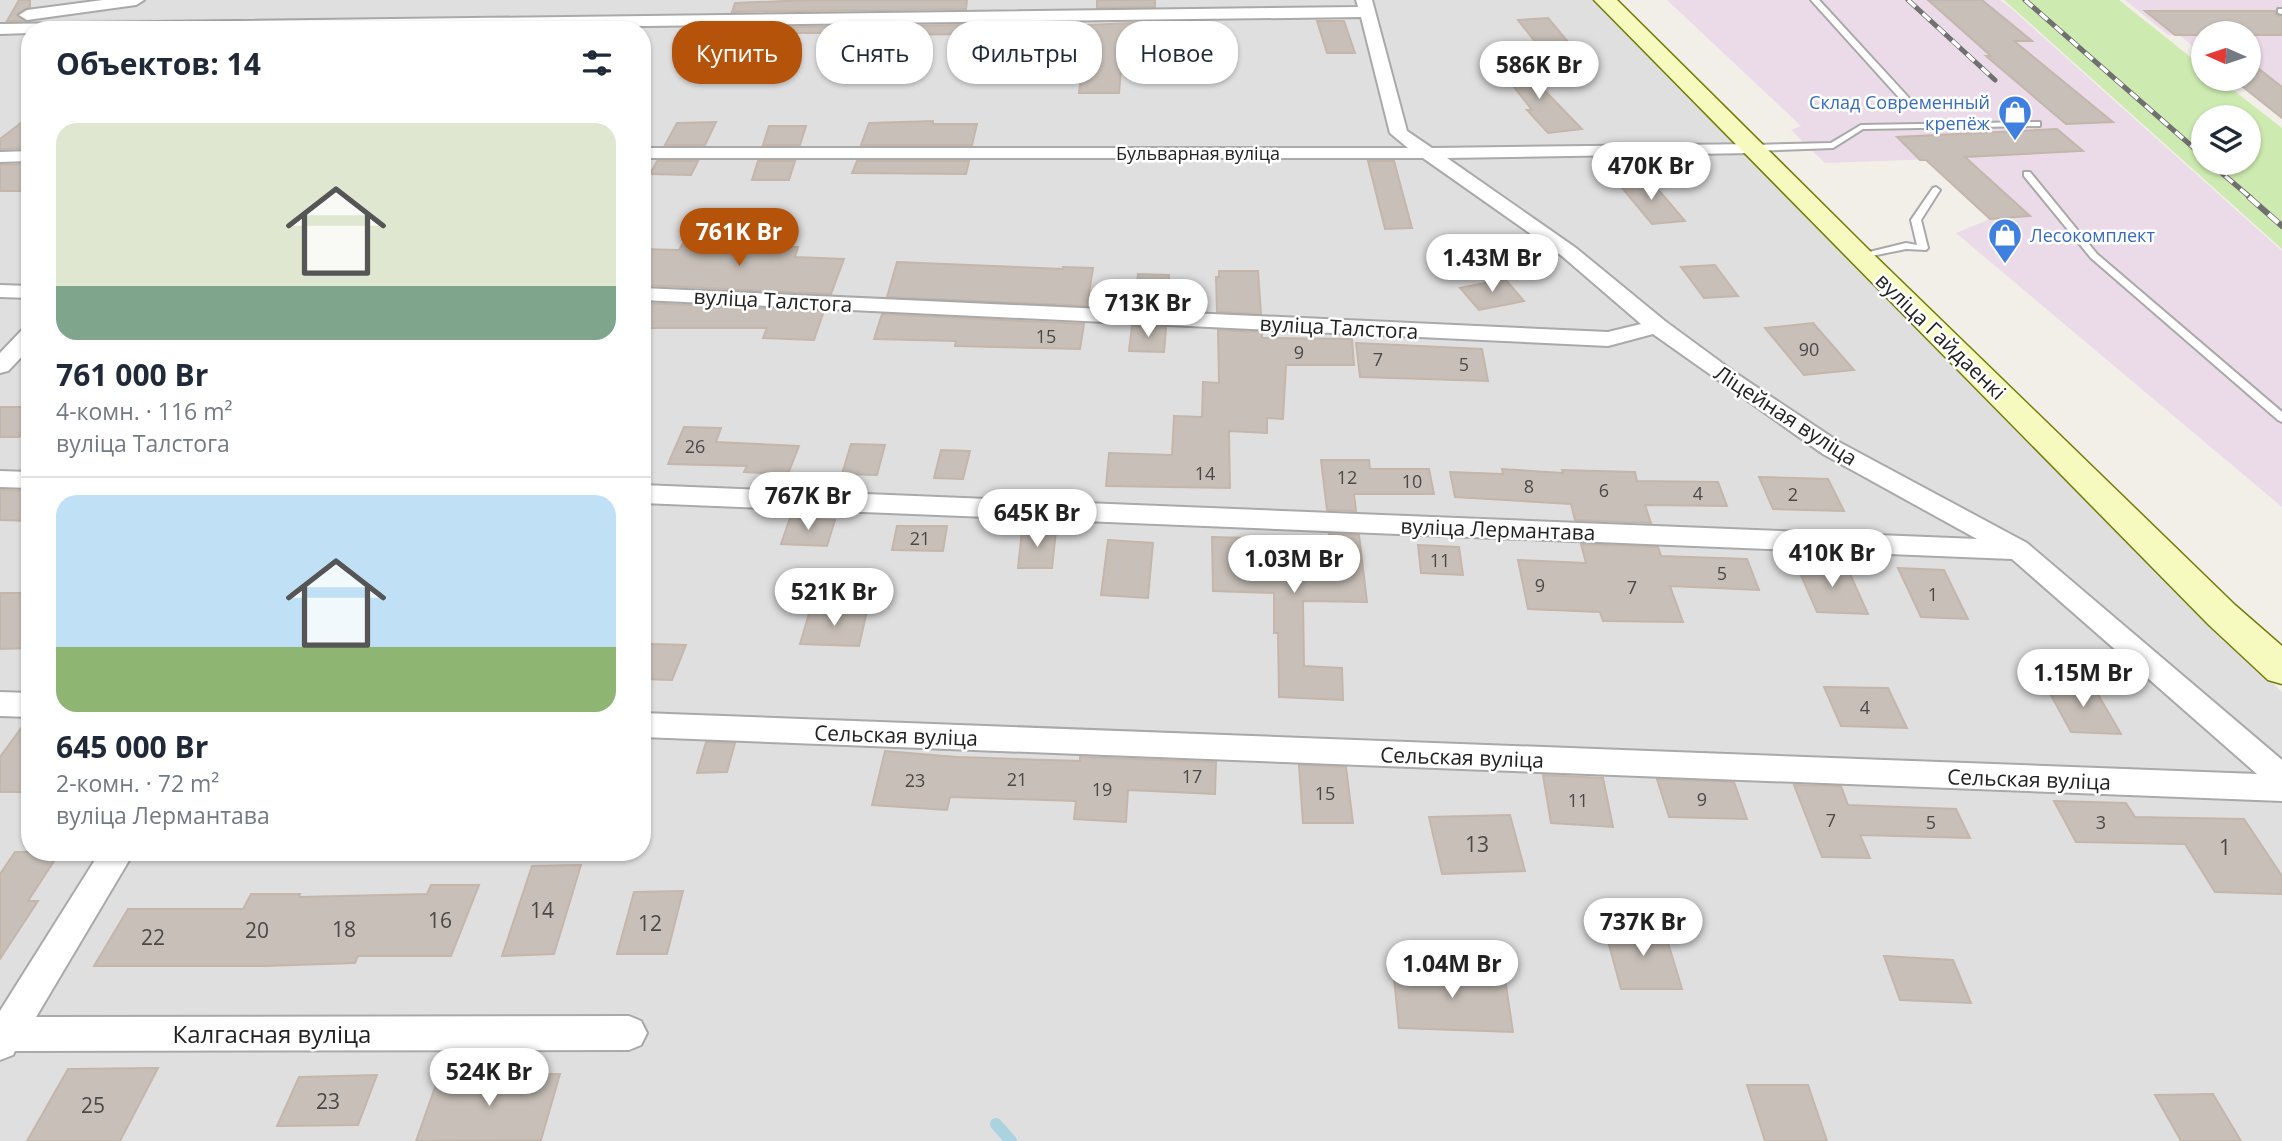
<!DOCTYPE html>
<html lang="ru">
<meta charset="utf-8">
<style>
:root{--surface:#fff;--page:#f6f6f7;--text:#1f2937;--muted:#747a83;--line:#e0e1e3;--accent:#b45309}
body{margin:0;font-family:"Open Sans",sans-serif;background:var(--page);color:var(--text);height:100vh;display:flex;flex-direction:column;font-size:26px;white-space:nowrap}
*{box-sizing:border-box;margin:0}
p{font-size:23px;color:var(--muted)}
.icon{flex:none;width:38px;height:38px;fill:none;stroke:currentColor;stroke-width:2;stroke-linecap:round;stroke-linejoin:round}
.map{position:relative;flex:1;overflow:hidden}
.details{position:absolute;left:21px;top:21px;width:630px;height:840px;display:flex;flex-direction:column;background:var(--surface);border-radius:28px;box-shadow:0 2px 5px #0004}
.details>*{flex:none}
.hud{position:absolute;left:672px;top:21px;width:665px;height:63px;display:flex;gap:14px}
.needle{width:46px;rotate:273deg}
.fabs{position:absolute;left:2191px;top:21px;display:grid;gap:14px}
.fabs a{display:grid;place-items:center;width:70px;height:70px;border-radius:50%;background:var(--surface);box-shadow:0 2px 5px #0004;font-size:35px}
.price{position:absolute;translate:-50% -60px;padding:0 16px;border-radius:24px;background:#fff;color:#222;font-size:23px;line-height:46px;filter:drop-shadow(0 2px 4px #0008)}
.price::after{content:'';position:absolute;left:50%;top:42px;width:21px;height:16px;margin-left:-10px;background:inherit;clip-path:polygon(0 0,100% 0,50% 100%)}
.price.on{background:var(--accent);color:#fff}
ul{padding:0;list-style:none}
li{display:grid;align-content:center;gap:14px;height:371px;padding:0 35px}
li+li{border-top:2px solid var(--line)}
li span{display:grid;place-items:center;height:217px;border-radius:21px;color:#555}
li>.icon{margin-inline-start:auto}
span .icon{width:126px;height:126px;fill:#fffc;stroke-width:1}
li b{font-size:30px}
h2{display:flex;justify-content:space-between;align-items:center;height:84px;padding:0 35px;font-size:30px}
.pill{padding:0 24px;border-radius:28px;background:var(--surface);box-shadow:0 2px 5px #0004;font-size:24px;line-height:63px}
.pill.on{background:var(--accent);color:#fff}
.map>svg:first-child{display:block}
</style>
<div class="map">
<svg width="2282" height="1141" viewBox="0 0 2282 1141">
<rect width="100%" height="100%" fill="#f2efe9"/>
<path fill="#e0dfdf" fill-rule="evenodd" d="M0 0H1600L2201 615 2282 692V1141H0ZM30 30H642V852H30Z"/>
<path fill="#ebdbe8" d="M1667 0H2000L2012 9 2282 251V507L1956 233 1990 219 2029 215 1964 158 1825 163 1791 130 1801 126Z
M2125 0H2282V118L2233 79H2249V33H2203V54L2179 35H2168Z"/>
<path fill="#cdebb0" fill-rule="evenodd" d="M2004 0H2119L2203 67V79H2219L2282 128V249ZM2203 117H2249V163H2203Z"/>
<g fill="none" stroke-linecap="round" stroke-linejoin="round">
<path stroke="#aad3df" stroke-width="12" d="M996 1124 1011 1141"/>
</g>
<path fill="#c7bfb8" stroke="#c4b6ab" stroke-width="2" d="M19 0H30V7L17 14 24 21H7Z
M810 0H967L966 9 732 12 735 3Z
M1097 0H1155V7L1097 8Z
M1928 0H1982L2032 41H2014L2113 122 2066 124 1986 56H1991Z
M2145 11H2275L2276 15 2282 16V35H2175Z
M1548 18 1568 42 1537 44 1518 20Z
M1317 21H1344L1355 53H1327Z
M1155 22V36H1124L1119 93H1079L1087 25Z
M964 25 963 34 899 35V38L826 39 828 33H779L775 40 722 39 726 28Z
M1514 59 1582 129 1548 133 1527 110H1532L1501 70Z
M2249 61 2282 87V118L2233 79H2249Z
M30 116V148L0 149V139Z
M933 121V124H977L972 145H861L869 123Z
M716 122 705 145H665L677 123Z
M769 126H806L800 145H763Z
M2057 129 2083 151 1965 157 2030 216 1990 219 1926 160H1920L1897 137Z
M657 161H698L691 175 650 174Z
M758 161H795L789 180H752Z
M857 161H969L966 174 852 173Z
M1368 161H1394L1412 228 1385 229Z
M30 164V191H0V165Z
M1650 180 1685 221 1652 224 1618 183Z
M685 240 728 241 726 247H798L795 257 844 259 831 294 642 285V249L679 250Z
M897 262 1063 269V267L1093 268 1087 306 887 297Z
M1715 265 1738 296 1704 298 1681 267Z
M1219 271H1258L1261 314 1217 312 1216 277H1219Z
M1138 274 1169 275 1167 309 1134 308Z
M1505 279 1524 301 1479 310 1460 288Z
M642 303 824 311 814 340 763 338 767 328H642Z
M882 314 1084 324 1080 349 955 346 956 341 874 339Z
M1813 323 1854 370 1804 375 1765 328Z
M1132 326 1166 328 1164 352 1129 351Z
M1218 330 1262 332V338L1352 339 1354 365H1286L1283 419 1267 418V433L1229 431 1230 488 1106 486 1109 453 1172 455 1174 416 1202 417 1203 382 1219 383Z
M1356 343 1482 349 1488 381 1360 377Z
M0 407H30V425L19 437H0Z
M684 427 721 428 716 442 799 446 788 474 744 472 747 466 668 464Z
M851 444 885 445 877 475 842 474Z
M941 450 970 451 963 479 934 478Z
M1321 460H1369L1370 469H1429L1434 494H1354L1356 511 1327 510Z
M1502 469 1563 473 1562 470 1635 472 1637 481 1718 482 1727 506 1645 505 1651 523 1575 520 1571 504 1455 497 1450 472 1503 474Z
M1759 477 1828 479 1844 511 1773 509Z
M0 490 30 491V521L0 520Z
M790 518 835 520 827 546 781 544Z
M897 526H947L943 551 892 550Z
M1022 530 1056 531 1052 568H1018Z
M1329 534 1359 535 1367 602 1303 601 1304 666 1342 668 1343 700 1279 697 1278 633H1274V593L1213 591 1212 537 1330 540Z
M1108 540 1153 543 1148 598 1101 595Z
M1581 544 1658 547 1661 556 1747 559 1759 590 1670 586 1683 622 1603 621 1600 612 1528 609 1518 560 1586 563Z
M1418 545 1459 547 1463 575 1421 573Z
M1796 564 1846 565 1868 614 1817 612Z
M1898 568 1944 570 1968 619 1921 617Z
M0 593H30V648L0 649Z
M810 610 867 611 859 646 800 644Z
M650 644 686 645 672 680 642 679V663Z
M2045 684 2093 686 2121 734 2071 732Z
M1824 687 1888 688 1907 728 1841 726Z
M27 720H30V792H0V757Z
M706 742 735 743 727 772 697 773Z
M885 751 957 757 1080 761V757L1216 762 1215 794 1128 790 1126 822 1074 819 1076 801 950 797 947 810 872 805Z
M1299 765 1346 767 1353 823H1303Z
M1543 775 1603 778 1613 827 1551 823Z
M1657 779 1734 782 1747 819 1669 817Z
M1794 785 1841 786 1848 805 1956 809 1970 838 1860 835 1870 858 1822 857Z
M2054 801 2126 803 2135 817 2244 819 2282 876V894L2215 892 2185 844 2076 842Z
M1510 815 1525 871 1442 874 1429 817Z
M15 852H60L28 901H38L0 959V874Z
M581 865 554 954 502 956 532 866Z
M431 885H479L451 956H358L355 963 264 966H94L128 909H243L251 894H300L299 897 427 894Z
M683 891 667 954H617L634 892Z
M1604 926H1663L1682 989H1621Z
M1884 956 1953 960 1971 1003 1900 1000Z
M1393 968 1504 972 1513 1032 1399 1028Z
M158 1068 120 1141H27L68 1069Z
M560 1074 541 1140 416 1141 439 1076Z
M377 1075 358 1125 277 1126 299 1077Z
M1747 1085H1808L1827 1141H1765Z
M2213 1094 2241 1141H2181L2155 1095Z"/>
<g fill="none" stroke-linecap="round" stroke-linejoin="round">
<g stroke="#a9a9a9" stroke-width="4">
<path id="lane" d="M1811 0H1819L1909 98V102H1903Z
M2278 9H2282V14L2278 13Z
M2037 122H2040V126L1863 129 1833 148 1753 151 1749 148 1753 145 1831 143 1861 125Z
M2024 172H2030L2097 254 2282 412V422L2278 420 2091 258 2024 176Z
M1936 187 1940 190 1921 220 1928 248 1926 250 1906 249 1857 259V255L1906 243 1917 245 1911 220 1933 188Z"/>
</g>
<g stroke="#a9a9a9" stroke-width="4">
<path id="street" d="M103 0H144L136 5 27 20 19 15 27 10Z
M1356 0H1372L1407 131 1432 148 1759 144 1762 148 1759 152 1753 153 1447 158 1576 248 1665 321 1737 374 1839 442 2027 543 2282 760V801L642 737V713L2257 774 2012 559 642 503V485L1977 539 1823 454 1653 334 1608 346 642 300V288L1608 332 1641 324 1562 256 1423 158H642V148H1408L1390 133 1361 17 319 30H30V33L0 34V24L1358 7Z
M30 151V161L0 162V152Z
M0 285 30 286V298L0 297Z
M30 329V348L8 371 0 373V353L22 330Z
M0 471 30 472V488L0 487Z
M0 692 30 693V717L0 716Z
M100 852H134L36 1017 629 1016 641 1021 647 1033 641 1045 629 1050 15 1051 13 1055 0 1060V1011Z"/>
</g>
<g stroke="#707d05" stroke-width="3">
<path id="secondary" d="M1594 0H1617L1870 251 2235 605 2282 646V684L2268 680 2209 625Z"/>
</g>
<use href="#lane" fill="#fff" fill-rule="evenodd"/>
<use href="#street" fill="#fff" fill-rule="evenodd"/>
<use href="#secondary" fill="#f7fabf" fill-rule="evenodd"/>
<g stroke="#707070" stroke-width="5">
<path id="rail-far1" d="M1908 0 1995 80
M2025 0 2203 156
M2210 163 2251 198"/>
</g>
<g stroke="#707070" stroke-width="6">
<path id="rail" d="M2249 197 2282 226"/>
</g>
<use href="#rail-far1" stroke="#fff" stroke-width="3.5" stroke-dasharray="10" stroke-linecap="butt"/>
<use href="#rail" stroke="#fff" stroke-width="4.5" stroke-dasharray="13" stroke-linecap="butt"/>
</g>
<defs>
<g id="shop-pin" transform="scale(1.75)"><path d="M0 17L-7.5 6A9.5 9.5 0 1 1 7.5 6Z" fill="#3f7fe0" stroke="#fff"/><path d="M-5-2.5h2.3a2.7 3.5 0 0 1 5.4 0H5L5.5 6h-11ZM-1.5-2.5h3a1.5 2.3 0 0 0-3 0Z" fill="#fff"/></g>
</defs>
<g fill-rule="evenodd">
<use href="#shop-pin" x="2015" y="112"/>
<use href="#shop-pin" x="2005" y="235"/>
</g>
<g text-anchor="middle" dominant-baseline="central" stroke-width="5" stroke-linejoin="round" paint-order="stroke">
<g font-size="18" fill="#366cbe" stroke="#fff" text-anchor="end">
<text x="1990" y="102">Склад Современный<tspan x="1990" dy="21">крепёж</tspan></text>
<text x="2030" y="235" text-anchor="start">Лесокомплект</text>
</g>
<g font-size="18" fill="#222" stroke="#fff">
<text x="1198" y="153">Бульварная вуліца</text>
</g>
<g font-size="18" fill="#4b4948">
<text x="1046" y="336">15</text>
<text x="1809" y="349">90</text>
<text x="1299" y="352">9</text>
<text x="1378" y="359">7</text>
<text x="1464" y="364">5</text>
<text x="695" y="446">26</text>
<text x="1205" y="473">14</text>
<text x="1347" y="477">12</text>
<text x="1412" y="481">10</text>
<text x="1529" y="486">8</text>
<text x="1604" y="490">6</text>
<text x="1698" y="493">4</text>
<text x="1793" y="494">2</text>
<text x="920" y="538">21</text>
<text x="1440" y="560">11</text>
<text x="1722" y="573">5</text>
<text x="1540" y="585">9</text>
<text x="1632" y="587">7</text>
<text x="1933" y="594">1</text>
<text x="1865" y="707">4</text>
<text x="1192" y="776">17</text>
<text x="1017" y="779">21</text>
<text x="915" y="780">23</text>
<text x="1102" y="789">19</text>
<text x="1325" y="793">15</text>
<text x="1702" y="799">9</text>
<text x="1578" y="800">11</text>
<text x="1831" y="820">7</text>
<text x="1931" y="822">5</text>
<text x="2101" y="822">3</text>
</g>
<g font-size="21" fill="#222" stroke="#fff">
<text transform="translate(773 300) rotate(3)">вуліца Талстога</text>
<text transform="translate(1339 327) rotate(3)">вуліца Талстога</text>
<text transform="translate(1941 336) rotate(44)">вуліца Гайдаенкі</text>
<text transform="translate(1786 415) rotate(33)">Ліцейная вуліца</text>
<text transform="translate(1498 529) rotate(2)">вуліца Лермантава</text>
<text transform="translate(896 735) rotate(2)">Сельская вуліца</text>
<text transform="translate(1462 757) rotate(2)">Сельская вуліца</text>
<text transform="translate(2029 779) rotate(2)">Сельская вуліца</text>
</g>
<g font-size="21" fill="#4b4948">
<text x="1477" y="844">13</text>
<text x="2225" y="847">1</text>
<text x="542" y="910">14</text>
<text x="440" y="920">16</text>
<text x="650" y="923">12</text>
<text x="344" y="929">18</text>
<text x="257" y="930">20</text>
<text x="153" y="937">22</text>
<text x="328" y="1101">23</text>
<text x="93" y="1105">25</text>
</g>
<g font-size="24" fill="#222" stroke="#fff">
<text x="272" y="1033">Калгасная вуліца</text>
</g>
</g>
</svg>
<div class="fabs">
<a><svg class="needle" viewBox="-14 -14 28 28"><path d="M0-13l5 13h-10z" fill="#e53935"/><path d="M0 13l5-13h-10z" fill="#747a83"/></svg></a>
<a><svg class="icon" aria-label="layers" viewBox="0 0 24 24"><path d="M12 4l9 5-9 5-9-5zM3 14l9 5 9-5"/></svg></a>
</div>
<b class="price" style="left:1539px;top:101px">586K Br</b>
<b class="price" style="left:1651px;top:202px">470K Br</b>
<b class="price on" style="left:739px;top:268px">761K Br</b>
<b class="price" style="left:1492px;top:294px">1.43M Br</b>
<b class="price" style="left:1148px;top:339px">713K Br</b>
<b class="price" style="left:808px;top:532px">767K Br</b>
<b class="price" style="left:1037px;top:549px">645K Br</b>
<b class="price" style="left:1832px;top:589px">410K Br</b>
<b class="price" style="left:1294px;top:595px">1.03M Br</b>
<b class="price" style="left:834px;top:628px">521K Br</b>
<b class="price" style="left:2083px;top:709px">1.15M Br</b>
<b class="price" style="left:1643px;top:958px">737K Br</b>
<b class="price" style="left:1452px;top:1000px">1.04M Br</b>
<b class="price" style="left:489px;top:1108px">524K Br</b>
<div class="hud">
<a class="pill on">Купить</a>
<a class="pill">Снять</a>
<a class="pill">Фильтры</a>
<a class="pill">Новое</a>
</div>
<section class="details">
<h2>Объектов: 14<svg class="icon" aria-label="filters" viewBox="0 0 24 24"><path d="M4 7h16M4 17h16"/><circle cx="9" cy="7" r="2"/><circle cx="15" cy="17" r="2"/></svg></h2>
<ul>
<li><span style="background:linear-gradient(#dfe7d0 75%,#7fa58c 0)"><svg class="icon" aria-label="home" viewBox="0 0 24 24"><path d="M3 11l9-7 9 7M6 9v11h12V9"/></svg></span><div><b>761 000 Br</b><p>4-комн. · 116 m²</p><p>вуліца Талстога</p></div></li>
<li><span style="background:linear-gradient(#bfe0f5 70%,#8fb573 0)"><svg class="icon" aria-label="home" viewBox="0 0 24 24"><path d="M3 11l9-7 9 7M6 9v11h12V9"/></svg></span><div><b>645 000 Br</b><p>2-комн. · 72 m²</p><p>вуліца Лермантава</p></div></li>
</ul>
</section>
</div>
